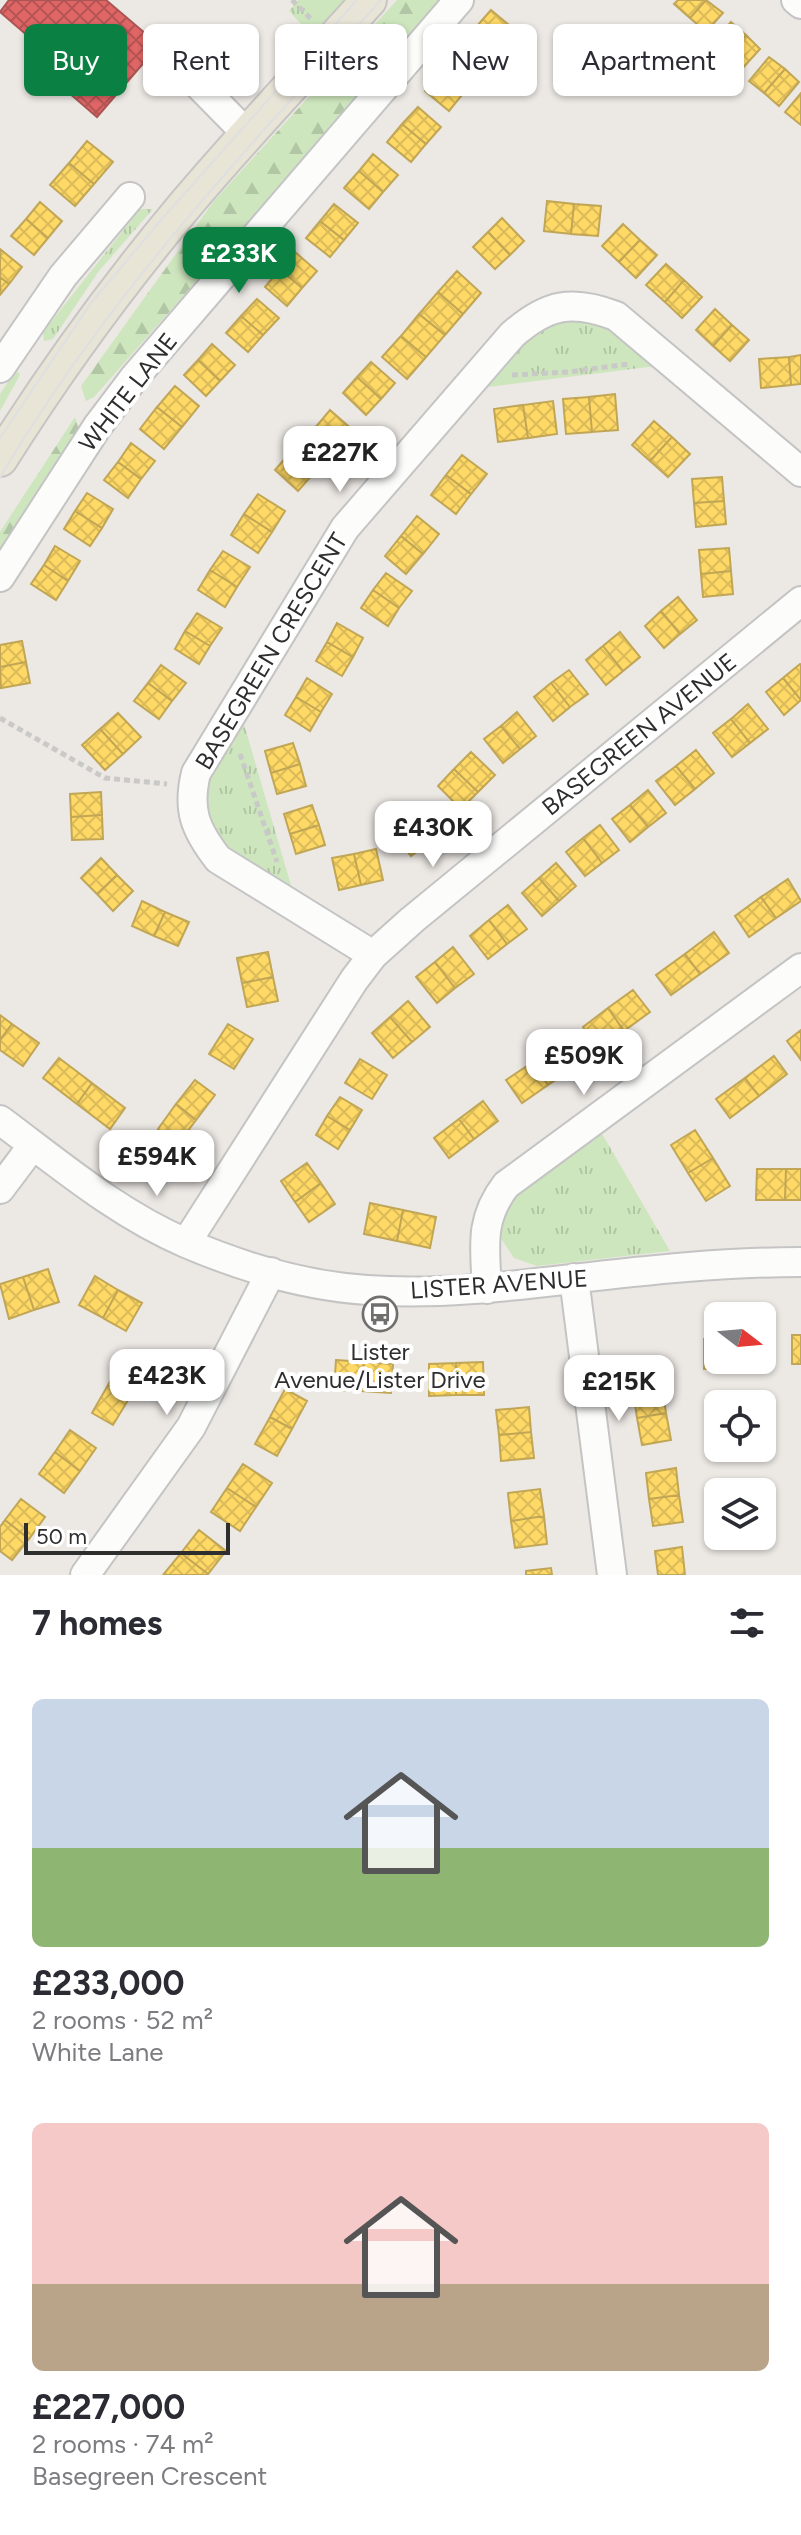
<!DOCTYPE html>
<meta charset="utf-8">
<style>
:root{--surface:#fff;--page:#f2f2f3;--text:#2b2b33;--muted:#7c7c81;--accent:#0b8043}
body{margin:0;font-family:Figtree,sans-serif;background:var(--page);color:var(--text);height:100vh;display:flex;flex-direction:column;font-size:30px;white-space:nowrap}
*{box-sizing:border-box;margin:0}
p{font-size:26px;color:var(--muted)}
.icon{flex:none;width:44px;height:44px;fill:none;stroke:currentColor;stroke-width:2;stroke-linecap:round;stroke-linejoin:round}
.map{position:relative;height:1575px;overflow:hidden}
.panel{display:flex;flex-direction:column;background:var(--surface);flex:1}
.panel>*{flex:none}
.hud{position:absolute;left:24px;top:24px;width:754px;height:72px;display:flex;gap:16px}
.needle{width:52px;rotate:106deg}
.controls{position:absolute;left:704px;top:1302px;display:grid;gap:16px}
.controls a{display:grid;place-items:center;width:72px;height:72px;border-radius:12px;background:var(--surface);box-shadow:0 2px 6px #0004;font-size:40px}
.scale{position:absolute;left:24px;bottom:20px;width:206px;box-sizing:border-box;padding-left:8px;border:4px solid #2e2e2e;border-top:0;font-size:22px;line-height:28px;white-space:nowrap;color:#2e2e2e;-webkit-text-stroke:6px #fff;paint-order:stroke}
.price{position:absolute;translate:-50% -68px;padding:0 18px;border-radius:16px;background:#fff;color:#222;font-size:26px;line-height:52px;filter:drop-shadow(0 2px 4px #0008)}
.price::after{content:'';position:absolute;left:50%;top:48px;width:24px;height:18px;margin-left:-12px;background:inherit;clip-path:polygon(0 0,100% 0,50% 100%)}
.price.selected{background:var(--accent);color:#fff}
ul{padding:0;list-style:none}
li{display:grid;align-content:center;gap:16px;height:424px;padding:0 32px}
li span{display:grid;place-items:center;height:248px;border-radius:12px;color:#555}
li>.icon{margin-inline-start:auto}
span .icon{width:144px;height:144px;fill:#fffc;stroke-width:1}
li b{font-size:34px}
h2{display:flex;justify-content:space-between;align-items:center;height:96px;padding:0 32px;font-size:34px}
.pill{padding:0 28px;border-radius:12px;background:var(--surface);box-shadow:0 2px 6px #0004;font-size:28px;line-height:72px}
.pill.selected{background:var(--accent);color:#fff}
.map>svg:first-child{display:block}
</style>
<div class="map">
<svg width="801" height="1575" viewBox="0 0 801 1575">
<defs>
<pattern id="grass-tufts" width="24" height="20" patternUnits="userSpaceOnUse" patternTransform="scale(2)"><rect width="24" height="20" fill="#cee6be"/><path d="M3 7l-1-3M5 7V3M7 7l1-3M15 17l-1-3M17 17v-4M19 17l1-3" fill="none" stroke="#b1c6a4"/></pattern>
<pattern id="forest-firs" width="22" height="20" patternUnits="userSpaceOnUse" patternTransform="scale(2)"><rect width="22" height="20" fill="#cee6be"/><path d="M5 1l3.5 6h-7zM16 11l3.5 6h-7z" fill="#b1c6a4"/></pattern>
<pattern id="homes-cross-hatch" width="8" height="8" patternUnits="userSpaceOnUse" patternTransform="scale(2)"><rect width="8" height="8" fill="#ffd966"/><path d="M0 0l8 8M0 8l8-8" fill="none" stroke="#dbbb59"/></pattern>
<pattern id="shops-cross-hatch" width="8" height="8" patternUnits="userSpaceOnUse" patternTransform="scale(2)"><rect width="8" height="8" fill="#e06666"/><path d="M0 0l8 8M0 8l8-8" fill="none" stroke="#b65454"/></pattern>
</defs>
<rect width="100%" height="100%" fill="#ece8e4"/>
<path fill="url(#grass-tufts)" d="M298 0H347L313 37 289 11Z
M140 209H153L99 271 53 339 44 341 43 332Z
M566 319C614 323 621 336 656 366L488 387C515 354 525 334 566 319Z
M16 370 20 375 0 411V394Z
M241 714 293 892 221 843 212 824 207 796 211 772Z
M601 1132 670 1251 537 1266 514 1258 500 1237 501 1218 517 1193Z"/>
<path fill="url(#forest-firs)" d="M397 0H445L94 397 86 401 81 386 214 201Z
M75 417 79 430 0 552V532Z"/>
<path fill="url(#homes-cross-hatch)" stroke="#c0a655" stroke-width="2" d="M678 0H706L690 18 674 4Z
M706 0 723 13 706 32 690 18Z
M491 10 515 30 502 47 477 26Z
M731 22 746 35 725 58 711 45Z
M477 26 502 47 487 64 463 43Z
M746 35 760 49 740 71 725 58Z
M769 57 785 69 764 93 749 81Z
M452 58 476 78 462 95 438 75Z
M785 69 799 82 779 106 764 93Z
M438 75 462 95 449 111 425 91Z
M801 93V125L785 112Z
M418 107 441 127 426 144 402 124Z
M402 124 426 144 411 162 387 142Z
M87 141 113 162 94 184 69 163Z
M373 154 398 175 383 192 359 171Z
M69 163 94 184 75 206 50 185Z
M359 171 383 192 369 209 344 188Z
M547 201 574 204 571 234 544 231Z
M40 202 62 221 48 238 26 219Z
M334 204 358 223 344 240 320 221Z
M574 204 601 206 598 236 571 234Z
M502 218 524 241 510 255 488 232Z
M26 219 48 238 34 255 11 236Z
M320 221 344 240 330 257 306 238Z
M623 224 640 240 619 262 602 246Z
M488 232 510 255 495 269 473 247Z
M640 240 657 255 636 278 619 262Z
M0 249 22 267 9 284 0 277Z
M295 252 317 271 302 288 280 269Z
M666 264 684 280 665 302 646 285Z
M280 269 302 288 287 306 265 287Z
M457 271 481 293 463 314 438 292Z
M0 277 9 284 0 295Z
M684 280 702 297 682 318 665 302Z
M438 292 463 314 445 335 419 314Z
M257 299 279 318 263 335 241 316Z
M715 309 732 325 713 346 696 330Z
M419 314 445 335 426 357 401 336Z
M241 316 263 335 248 352 226 333Z
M732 325 749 340 730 361 713 346Z
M401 336 426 357 407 379 382 357Z
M212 344 235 365 220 381 198 360Z
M801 355V384L791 385 789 357Z
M789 357 791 385 761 388 759 359Z
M198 360 220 381 206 396 184 375Z
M371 362 395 383 381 399 357 377Z
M357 377 381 399 366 415 343 393Z
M175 386 199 406 182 427 157 407Z
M615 394 618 430 592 432 589 397Z
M589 397 592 432 566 434 563 399Z
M553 401 557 434 528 438 523 405Z
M523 405 528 438 498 442 494 409Z
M157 407 182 427 164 449 140 429Z
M330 410 353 430 338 448 315 428Z
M654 421 672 437 650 461 632 445Z
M315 428 338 448 323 465 300 446Z
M672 437 690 454 668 477 650 461Z
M131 443 155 461 141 479 118 462Z
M290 453 313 474 298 491 275 470Z
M462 455 487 474 471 494 446 475Z
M118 462 141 479 128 498 104 480Z
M446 475 471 494 456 514 431 495Z
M722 477 724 501 694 503 692 479Z
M87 493 113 509 102 528 75 511Z
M258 494 285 511 272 532 244 514Z
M724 501 726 524 696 527 694 503Z
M75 511 102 528 90 546 64 529Z
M244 514 272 532 258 553 231 535Z
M417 516 439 534 423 554 401 536Z
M401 536 423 554 406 574 385 556Z
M55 546 80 561 68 581 44 565Z
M729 548 731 571 701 574 699 550Z
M223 551 250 567 237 587 210 570Z
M44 565 68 581 56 600 31 584Z
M210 570 237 587 225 607 198 590Z
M731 571 733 594 703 597 701 574Z
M386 573 412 591 399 608 373 590Z
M373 590 399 608 388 626 361 608Z
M678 597 697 620 680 634 661 611Z
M661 611 680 634 664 648 645 626Z
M197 613 222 628 210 646 185 631Z
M337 623 363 638 353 657 327 642Z
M185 631 210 646 199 664 175 649Z
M620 632 640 657 623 671 603 646Z
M22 641 26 662 0 667V645Z
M327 642 353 657 342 676 316 661Z
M603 646 623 671 606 685 586 660Z
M26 662 30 683 1 688 0 667Z
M800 664 801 665V700L783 678Z
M161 665 186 683 172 701 148 683Z
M569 670 588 694 570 707 551 683Z
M307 678 332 694 321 712 296 697Z
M783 678 801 700 784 715 766 692Z
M148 683 172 701 159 719 134 701Z
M551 683 570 707 553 721 534 697Z
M296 697 321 712 310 731 285 715Z
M748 704 768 729 750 743 731 719Z
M517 712 536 736 520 749 501 726Z
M118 713 141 737 123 754 100 729Z
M731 719 750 743 732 757 713 733Z
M501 726 520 749 503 763 484 739Z
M100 729 123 754 105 770 82 745Z
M293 743 300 764 271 773 265 751Z
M696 750 714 773 695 789 676 766Z
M471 752 495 775 478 792 454 769Z
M300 764 306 786 277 794 271 773Z
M676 766 695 789 675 805 656 781Z
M454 769 478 792 461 809 438 786Z
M648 790 666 813 648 827 630 805Z
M101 792 102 815 71 817 70 794Z
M424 804 444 830 428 843 407 817Z
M312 805 319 825 290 834 284 814Z
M630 805 648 827 630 842 612 819Z
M102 815 103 839 72 840 71 817Z
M407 817 428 843 411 856 391 830Z
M319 825 325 845 296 854 290 834Z
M600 825 619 850 602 863 583 838Z
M583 838 602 863 585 876 566 852Z
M376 849 383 880 361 885 354 854Z
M354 854 361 885 339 890 332 858Z
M101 858 117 875 97 894 81 878Z
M556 863 576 886 559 901 539 878Z
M117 875 133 891 113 911 97 894Z
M539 878 559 901 542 916 522 893Z
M788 879 801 901 776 918 761 897Z
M761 897 776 918 749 937 735 916Z
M142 901 165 912 154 936 132 926Z
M508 905 527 929 507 944 489 920Z
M165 912 189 922 178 946 154 936Z
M489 920 507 944 488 959 470 936Z
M714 932 729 953 700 974 685 954Z
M453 947 474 974 455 988 435 962Z
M268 952 273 977 242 983 237 958Z
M685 954 700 974 671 995 656 975Z
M435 962 455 988 437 1003 416 977Z
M273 977 278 1001 247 1007 242 983Z
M633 990 650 1012 624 1031 608 1008Z
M408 1001 430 1027 412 1042 390 1017Z
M608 1008 624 1031 599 1050 583 1027Z
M0 1015 12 1024 0 1040Z
M390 1017 412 1042 393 1058 372 1033Z
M12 1024 39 1043 23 1066 0 1050V1040Z
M228 1024 253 1039 234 1069 209 1054Z
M801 1030V1060L787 1041Z
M559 1044 574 1067 548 1085 533 1062Z
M774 1056 787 1074 759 1096 745 1078Z
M59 1058 92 1083 77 1104 43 1078Z
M360 1059 387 1075 372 1099 345 1083Z
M533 1062 548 1085 522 1103 506 1080Z
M745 1078 759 1096 730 1118 716 1099Z
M195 1080 215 1095 196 1120 176 1104Z
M92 1083 125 1108 110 1129 77 1104Z
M340 1097 362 1110 350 1130 327 1116Z
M483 1101 498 1121 474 1139 459 1119Z
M176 1104 196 1120 178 1144 158 1129Z
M327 1116 350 1130 338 1149 316 1135Z
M459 1119 474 1139 449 1158 434 1138Z
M695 1130 713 1158 688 1173 671 1145Z
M713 1158 730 1186 706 1201 688 1173Z
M307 1163 321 1183 295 1202 281 1181Z
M757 1169H786L785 1200H756Z
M786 1169H801V1200H785Z
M321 1183 335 1204 309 1222 295 1202Z
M370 1203 403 1210 397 1241 364 1234Z
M403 1210 436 1217 430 1248 397 1241Z
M48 1269 59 1302 34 1310 23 1277Z
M95 1276 118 1290 103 1318 79 1305Z
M23 1277 34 1310 9 1319 0 1284Z
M118 1290 142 1303 126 1331 103 1318Z
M792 1335H801V1364H792Z
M762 1338 764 1368H734V1360H762Z
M704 1339H718V1360H734V1368L704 1369Z
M124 1357 146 1369 130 1397 108 1385Z
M336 1360 364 1362 362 1391 334 1390Z
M364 1362 393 1364 391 1393 362 1391Z
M483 1362 484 1395H456V1363Z
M456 1363V1395L429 1396V1364Z
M108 1385 130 1397 113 1425 92 1413Z
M662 1386 666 1413 637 1418 633 1391Z
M285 1389 307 1401 292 1429 270 1417Z
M529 1407 531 1432 499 1435 496 1410Z
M666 1413 671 1440 642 1445 637 1418Z
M270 1417 292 1429 277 1456 255 1444Z
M70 1430 96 1448 80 1471 55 1452Z
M531 1432 534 1458 501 1461 499 1435Z
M55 1452 80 1471 64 1493 39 1474Z
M243 1464 272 1483 256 1507 227 1488Z
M676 1468 679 1495 649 1499 646 1473Z
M227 1488 256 1507 240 1531 211 1512Z
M540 1489 544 1516 511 1521 508 1493Z
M679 1495 683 1522 653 1526 649 1499Z
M21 1499 45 1517 29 1539 5 1520Z
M544 1516 547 1544 515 1548 511 1521Z
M5 1520 29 1539 12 1560 0 1551V1527Z
M199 1530 226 1551 208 1574 181 1553Z
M682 1547 685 1575H658L655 1551Z
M181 1553 208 1574 207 1575H163Z
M551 1568 552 1575H526V1571Z"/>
<path fill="url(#shops-cross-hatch)" stroke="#ab5555" stroke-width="2" d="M9 0H106L159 45 97 117 69 93 80 81 0 12Z"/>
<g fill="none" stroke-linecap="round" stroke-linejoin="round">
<g stroke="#c5c4c5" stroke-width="32">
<path id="minor" d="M796 0 801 4
M187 73 248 135
M0 368 63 276 130 197
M0 577 97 427 134 378 459 0
M373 955 218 859C195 829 187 810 196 773L345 528 512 335C547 304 572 299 616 316L801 472
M0 1120C59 1164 118 1214 186 1243 242 1267 307 1286 367 1290 436 1295 504 1287 572 1279 648 1270 724 1262 801 1262
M0 1189 33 1145
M186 1243 354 980 373 955 412 920 801 601
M574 1278 612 1575
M487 1289C485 1248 479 1220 506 1185L801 968
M85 1575 191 1427 271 1272"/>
</g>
<g stroke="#c6c5c4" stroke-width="38">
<path id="major" d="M0 459C56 370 118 285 186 204 245 134 308 68 369 0"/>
</g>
<path stroke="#c9c9c8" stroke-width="5" stroke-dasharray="6 4" stroke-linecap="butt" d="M292 0 311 19
M512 375 568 372 629 364
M0 718 105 778 167 784
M240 754 277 862"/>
<use href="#minor" stroke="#fcfcfb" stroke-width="28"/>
<use href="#major" stroke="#e8e4d6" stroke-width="34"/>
<path stroke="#dfdfe1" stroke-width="2" d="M0 438 91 303 161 220 357 0
M0 478C102 302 246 150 381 0"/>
</g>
<defs>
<g id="bus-ring" transform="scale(1.8)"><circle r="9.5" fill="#fff" stroke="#706f6e" stroke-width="1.5"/><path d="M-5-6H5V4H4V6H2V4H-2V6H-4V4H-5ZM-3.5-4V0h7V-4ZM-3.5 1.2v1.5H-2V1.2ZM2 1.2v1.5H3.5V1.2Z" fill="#706f6e"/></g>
</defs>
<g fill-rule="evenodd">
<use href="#bus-ring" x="380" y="1314"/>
</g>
<g text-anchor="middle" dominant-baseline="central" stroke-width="8" stroke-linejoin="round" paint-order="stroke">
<g font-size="24" fill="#2e2e2e" stroke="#fff">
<text transform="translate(128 392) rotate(-52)">WHITE LANE</text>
<text transform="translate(271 651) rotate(-59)">BASEGREEN CRESCENT</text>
<text transform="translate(639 734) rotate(-39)">BASEGREEN AVENUE</text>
<text transform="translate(499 1284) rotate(-4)">LISTER AVENUE</text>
</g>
<g font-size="24" fill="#2e2e2e" stroke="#fff">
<text x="380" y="1351">Lister<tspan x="380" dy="28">Avenue/Lister Drive</tspan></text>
</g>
</g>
</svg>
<div class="controls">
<a><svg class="needle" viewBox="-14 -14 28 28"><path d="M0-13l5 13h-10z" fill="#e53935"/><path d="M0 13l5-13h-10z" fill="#7c7c81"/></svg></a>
<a><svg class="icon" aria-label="locate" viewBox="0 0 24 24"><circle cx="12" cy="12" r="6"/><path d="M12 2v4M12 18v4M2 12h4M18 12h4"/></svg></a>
<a><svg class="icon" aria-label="layers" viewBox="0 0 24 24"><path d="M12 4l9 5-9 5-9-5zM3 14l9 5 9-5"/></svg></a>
</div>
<div class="scale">50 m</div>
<b class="price selected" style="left:239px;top:295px">£233K</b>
<b class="price" style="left:340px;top:494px">£227K</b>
<b class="price" style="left:433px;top:869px">£430K</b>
<b class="price" style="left:584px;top:1097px">£509K</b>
<b class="price" style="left:157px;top:1198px">£594K</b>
<b class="price" style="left:167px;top:1417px">£423K</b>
<b class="price" style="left:619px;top:1423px">£215K</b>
<div class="hud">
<a class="pill selected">Buy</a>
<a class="pill">Rent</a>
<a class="pill">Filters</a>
<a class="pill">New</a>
<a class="pill">Apartment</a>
</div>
</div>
<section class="panel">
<h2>7 homes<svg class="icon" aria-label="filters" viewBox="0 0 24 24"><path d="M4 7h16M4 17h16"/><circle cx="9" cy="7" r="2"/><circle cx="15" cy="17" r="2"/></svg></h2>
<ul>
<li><span style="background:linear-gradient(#c9d6e8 60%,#8fb573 0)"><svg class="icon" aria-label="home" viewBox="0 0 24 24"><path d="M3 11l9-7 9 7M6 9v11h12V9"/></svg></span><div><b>£233,000</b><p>2 rooms · 52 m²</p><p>White Lane</p></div></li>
<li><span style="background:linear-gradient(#f6c9c9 65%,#b9a48a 0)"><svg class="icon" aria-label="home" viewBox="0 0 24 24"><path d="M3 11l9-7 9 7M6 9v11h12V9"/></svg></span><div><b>£227,000</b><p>2 rooms · 74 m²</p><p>Basegreen Crescent</p></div></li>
</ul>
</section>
